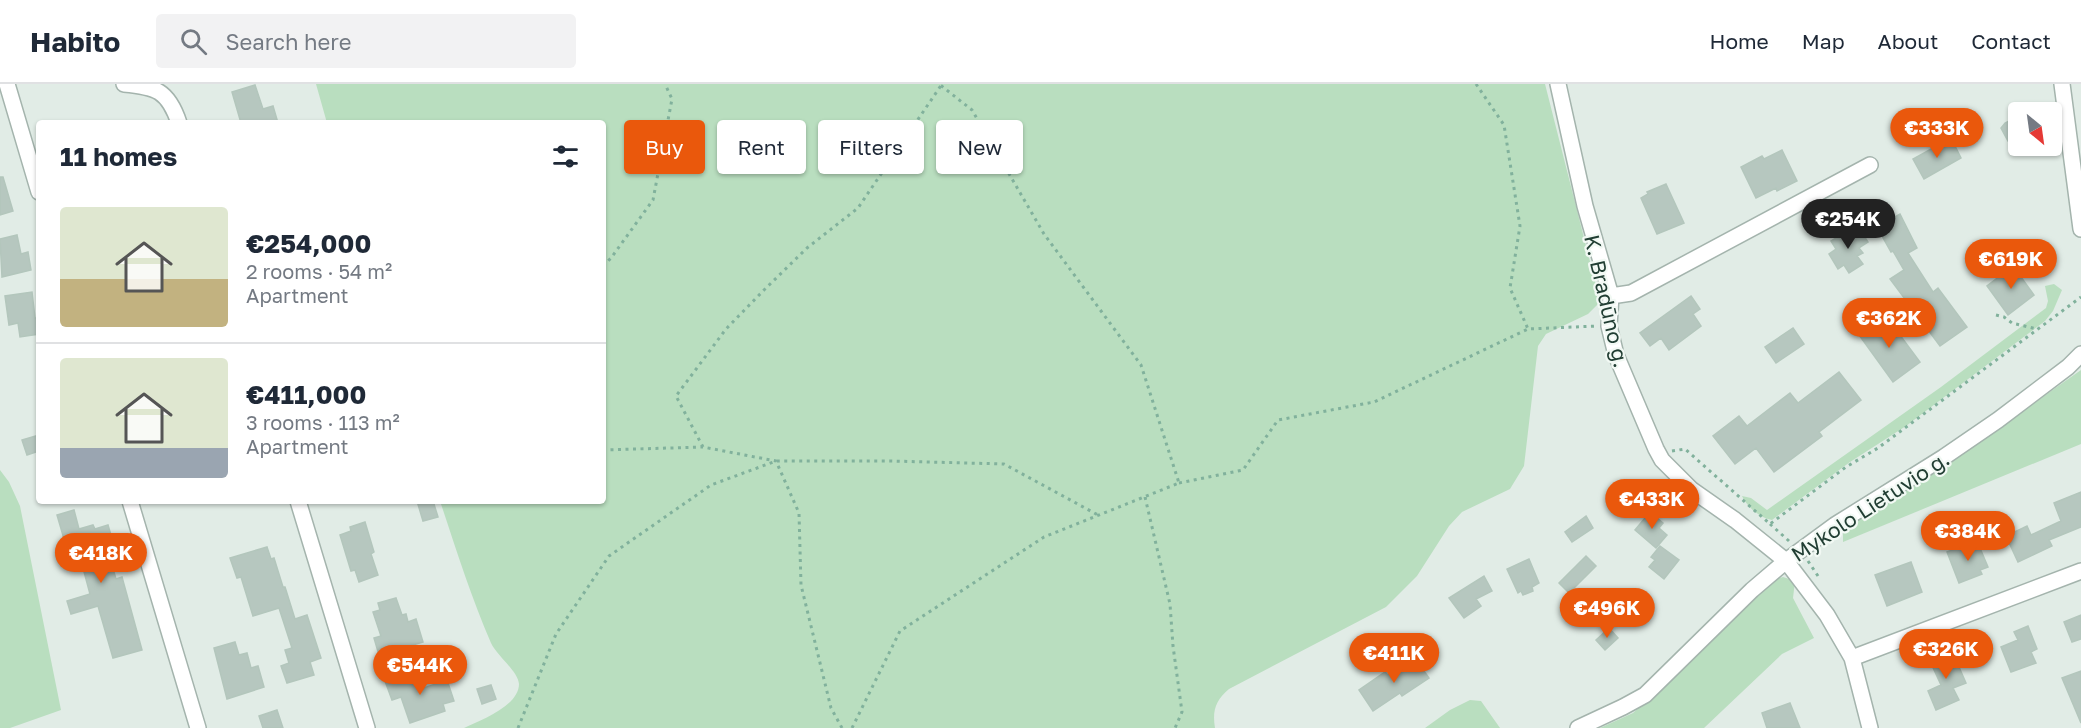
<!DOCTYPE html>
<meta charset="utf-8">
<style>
:root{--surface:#fff;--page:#f2f2f3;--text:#1f2937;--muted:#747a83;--line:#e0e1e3;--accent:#ea580c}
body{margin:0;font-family:"Golos Text",sans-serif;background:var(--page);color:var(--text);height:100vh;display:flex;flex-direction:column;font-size:22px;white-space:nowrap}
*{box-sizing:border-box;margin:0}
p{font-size:20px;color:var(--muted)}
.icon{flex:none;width:33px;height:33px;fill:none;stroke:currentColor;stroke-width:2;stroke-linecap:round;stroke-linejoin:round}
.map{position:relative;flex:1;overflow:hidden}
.panel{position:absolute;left:36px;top:36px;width:570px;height:384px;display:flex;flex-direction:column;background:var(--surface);border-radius:6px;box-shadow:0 2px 4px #0004}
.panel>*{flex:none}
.guide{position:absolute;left:624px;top:36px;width:570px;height:54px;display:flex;gap:12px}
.needle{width:39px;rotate:151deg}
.tools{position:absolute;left:2008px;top:18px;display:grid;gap:12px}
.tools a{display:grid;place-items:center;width:54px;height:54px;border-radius:6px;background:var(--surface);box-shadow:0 2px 4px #0004;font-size:30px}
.price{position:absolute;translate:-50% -51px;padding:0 14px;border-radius:21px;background:var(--accent);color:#fff;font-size:20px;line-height:39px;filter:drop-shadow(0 2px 3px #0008)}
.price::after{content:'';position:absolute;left:50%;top:36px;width:18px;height:14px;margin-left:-9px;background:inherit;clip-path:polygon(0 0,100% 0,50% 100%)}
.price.selected{background:#222;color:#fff}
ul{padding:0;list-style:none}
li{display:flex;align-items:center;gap:18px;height:150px;padding:0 24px}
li+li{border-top:2px solid var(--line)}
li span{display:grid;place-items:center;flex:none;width:168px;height:120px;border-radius:6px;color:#555}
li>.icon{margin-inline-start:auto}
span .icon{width:72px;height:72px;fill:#fffc;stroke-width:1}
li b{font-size:26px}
h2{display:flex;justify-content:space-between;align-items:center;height:72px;padding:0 24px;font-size:26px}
.tag{padding:0 21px;border-radius:6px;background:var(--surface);box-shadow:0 2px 4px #0004;font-size:21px;line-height:54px}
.tag.selected{background:var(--accent);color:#fff}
header{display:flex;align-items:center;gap:36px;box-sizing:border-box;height:84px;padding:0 30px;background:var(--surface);border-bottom:2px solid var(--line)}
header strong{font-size:28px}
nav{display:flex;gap:33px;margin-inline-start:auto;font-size:21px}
.search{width:420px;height:54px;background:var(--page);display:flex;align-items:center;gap:15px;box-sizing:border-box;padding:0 21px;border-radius:6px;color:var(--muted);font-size:22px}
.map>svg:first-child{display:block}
</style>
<header>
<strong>Habito</strong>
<div class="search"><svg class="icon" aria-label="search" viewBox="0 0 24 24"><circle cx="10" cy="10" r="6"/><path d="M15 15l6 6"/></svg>Search here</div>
<nav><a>Home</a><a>Map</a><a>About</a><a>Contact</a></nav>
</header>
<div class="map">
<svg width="2081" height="644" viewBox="0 0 2081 644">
<rect width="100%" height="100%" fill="#e1ece6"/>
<path fill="#b9debf" d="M316 0H1545L1598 209V220L1588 230 1546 250 1538 262 1524 382 1510 405 1462 428 1449 442 1417 492 1386 523 1229 605C1216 616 1212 626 1215 644H464C481 636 519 622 519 600 518 587 497 572 491 559 471 513 456 465 440 417H603V39H327Z
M2054 200 2062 206 2053 227 2045 237 1906 342 1850 378 1772 436C1760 434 1747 423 1742 412L1751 414 1767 426 1941 303 2046 224 2048 217 2045 202Z
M2081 286V360L1843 458V449L1848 442 1973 362Z
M0 386 9 398 20 422 61 626 10 644H0Z
M1783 493 1795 497 1793 514 1814 554 1782 570 1704 644H1600L1633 629 1664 601 1751 514 1776 495Z
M1470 616 1481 617 1500 644H1425L1450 626Z"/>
<path fill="#b6c7bf" stroke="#b3c6bc" stroke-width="1.5" d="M255 1 263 25 273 22 278 39H241L232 8Z
M2019 32V59L2008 57 2001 44 2005 39Z
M1951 54 1961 74 1924 95 1913 75Z
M1782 66 1797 97 1777 107 1776 104 1756 114 1741 83 1762 72 1764 75Z
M0 93H3L13 127 0 131Z
M1666 100 1684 139 1657 150 1641 114 1648 110 1647 108Z
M1900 130 1917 164 1908 169 1933 208 1938 204 1967 243 1940 262 1890 195 1904 186 1893 167 1891 168 1877 143Z
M1858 143 1868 158 1859 164 1863 169 1857 172 1863 180 1849 189 1844 181 1838 185 1829 170 1836 165 1831 157 1849 146 1850 148Z
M17 151 21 170 28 168 31 186 2 193 0 155Z
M2013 182 2034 211 2008 231 1987 202Z
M32 208 35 234H39V250L20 253 18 239 9 241 5 212Z
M1691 212 1700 225 1693 230 1701 242 1669 266 1661 254 1650 262 1640 249Z
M1885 231 1920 278 1893 298 1859 251Z
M1793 244 1804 260 1776 279 1765 263Z
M1839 288 1861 316 1819 348 1822 352 1774 388 1756 364 1735 380 1713 352 1739 332 1747 342 1790 309 1798 319Z
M39 351V367L27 371 22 356Z
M2081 408V443L2049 456 2052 462 2018 478 2006 452 2027 442 2031 451 2061 437 2054 419Z
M417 417H433L438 433 423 437Z
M74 426 79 445 93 441 95 445 108 441 113 458 106 461 116 495 122 493 142 566 113 574 98 522 71 530 67 517 90 510 79 469 69 472 57 431Z
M1650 428 1663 439 1659 444 1667 451 1656 464 1635 446Z
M1586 432 1593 444 1572 458 1565 448Z
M365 438 374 468 371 470 378 491 359 498 355 486 351 487 340 451 351 447 350 443Z
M1977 457 1988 483 1980 486 1982 490 1959 499 1947 468Z
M1660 462 1679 476 1664 495 1649 483 1655 476 1651 473Z
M267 463 271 475 274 474 283 503H285L295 535 307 531 321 574 310 578 314 591 287 599 281 582 289 579 285 566 292 564 279 524 253 532 241 493 237 494 230 474Z
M1586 472 1596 482 1569 509 1559 499Z
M1529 475 1539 499 1532 503 1533 507 1523 511 1521 507 1518 509 1507 485Z
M1911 478 1922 508 1887 522 1875 491Z
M1484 492 1492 507 1476 515 1481 522 1464 534 1449 514Z
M396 514 402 531 406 530 408 538 416 535 423 558 379 571 374 554 381 552 373 528 380 526 378 519Z
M2081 531V555L2072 558 2064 538Z
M2028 542 2037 565 2031 568 2036 579 2011 588 2001 563 2018 556 2014 548Z
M1609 544 1618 554 1605 566 1596 556Z
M235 558 239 571 247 569 251 584 258 582 264 603 227 615 214 564Z
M1952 567 1966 599 1953 604 1959 616 1936 626 1928 607 1941 601 1930 577Z
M1414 573 1429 594 1402 612 1400 609 1373 627 1359 606 1385 588 1388 591Z
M418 586 424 604 447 596 454 617 443 620 445 627 410 639 401 613 392 616 385 597Z
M2081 587V639L2062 594Z
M491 601 496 615 482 620 477 605Z
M1790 619 1800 644H1767L1762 629Z
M277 626 283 644H263L259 632Z"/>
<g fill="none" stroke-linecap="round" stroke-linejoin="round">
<g stroke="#a4b4ad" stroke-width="18">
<path id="minor" d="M7 0 39 108
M124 0C156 3 168 6 179 39
M1558 0 1585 122 1611 212 1609 242 1616 271 1656 365 1662 376 1692 406 1735 436 1786 477 1827 531 1852 574 1870 644
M2062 0 2081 145
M1611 212 1631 209 1870 81
M130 417 198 644
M298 417 367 644
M1852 574 2081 487
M1578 644 1623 623 1645 611 1752 506 1786 477 1835 441 1944 373 1998 336 2068 283 2081 270"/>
</g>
<path stroke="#81b19c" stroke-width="3" stroke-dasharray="3 4.5" stroke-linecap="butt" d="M1476 0 1504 41 1520 142 1510 204 1528 245 1597 242
M603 182 611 174 653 116 672 15 665 0
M1996 231 2004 233 2012 239 2037 245
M603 366 703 363
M1672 367 1685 365 1770 440 1846 383 1878 364 2081 213
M1179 399 1243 386 1278 336 1374 318 1528 245
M1145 413 1170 520 1173 562 1182 628 1175 644
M1770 440 1789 457
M1808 477 1818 492
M518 644 556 550 609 472 711 401 776 377H891L1004 380 1098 431
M842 644 831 624 801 501 799 429 776 377 703 363 676 312 726 245 764 206 807 164 858 124 942 0
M852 644 900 547 1044 453 1179 399 1141 281 1044 150 972 26 939 0"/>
<use href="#minor" stroke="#fff" stroke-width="15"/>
</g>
<g text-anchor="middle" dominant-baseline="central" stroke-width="4.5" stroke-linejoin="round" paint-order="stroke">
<g font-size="21" fill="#213e33" stroke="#f2f9f4">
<text transform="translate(1607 217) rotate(77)">K. Bradūno g.</text>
<text transform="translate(1870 422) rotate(-33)">Mykolo Lietuvio g.</text>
</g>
</g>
</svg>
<div class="tools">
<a><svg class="needle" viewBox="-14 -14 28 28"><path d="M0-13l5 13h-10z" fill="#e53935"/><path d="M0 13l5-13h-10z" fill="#747a83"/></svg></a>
</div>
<b class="price" style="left:1937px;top:75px">€333K</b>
<b class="price selected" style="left:1848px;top:166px">€254K</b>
<b class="price" style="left:2011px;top:206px">€619K</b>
<b class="price" style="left:1889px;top:265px">€362K</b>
<b class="price" style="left:1652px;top:446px">€433K</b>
<b class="price" style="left:1968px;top:478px">€384K</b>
<b class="price" style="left:101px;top:500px">€418K</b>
<b class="price" style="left:1607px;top:555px">€496K</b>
<b class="price" style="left:1946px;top:596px">€326K</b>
<b class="price" style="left:1394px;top:600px">€411K</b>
<b class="price" style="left:420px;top:612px">€544K</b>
<div class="guide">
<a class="tag selected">Buy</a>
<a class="tag">Rent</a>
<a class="tag">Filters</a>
<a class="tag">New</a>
</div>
<section class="panel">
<h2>11 homes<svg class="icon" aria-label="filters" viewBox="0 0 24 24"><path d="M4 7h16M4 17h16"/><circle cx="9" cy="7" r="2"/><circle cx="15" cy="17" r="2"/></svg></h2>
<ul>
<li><span style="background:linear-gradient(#dfe7d0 60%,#c2b280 0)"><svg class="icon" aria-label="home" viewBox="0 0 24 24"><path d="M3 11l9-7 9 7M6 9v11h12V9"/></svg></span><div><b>€254,000</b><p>2 rooms · 54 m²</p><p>Apartment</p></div></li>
<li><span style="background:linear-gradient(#dfe7d0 75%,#9aa5b1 0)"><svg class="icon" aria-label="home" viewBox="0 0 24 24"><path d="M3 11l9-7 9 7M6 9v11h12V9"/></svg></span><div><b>€411,000</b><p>3 rooms · 113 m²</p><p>Apartment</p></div></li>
</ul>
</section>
</div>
